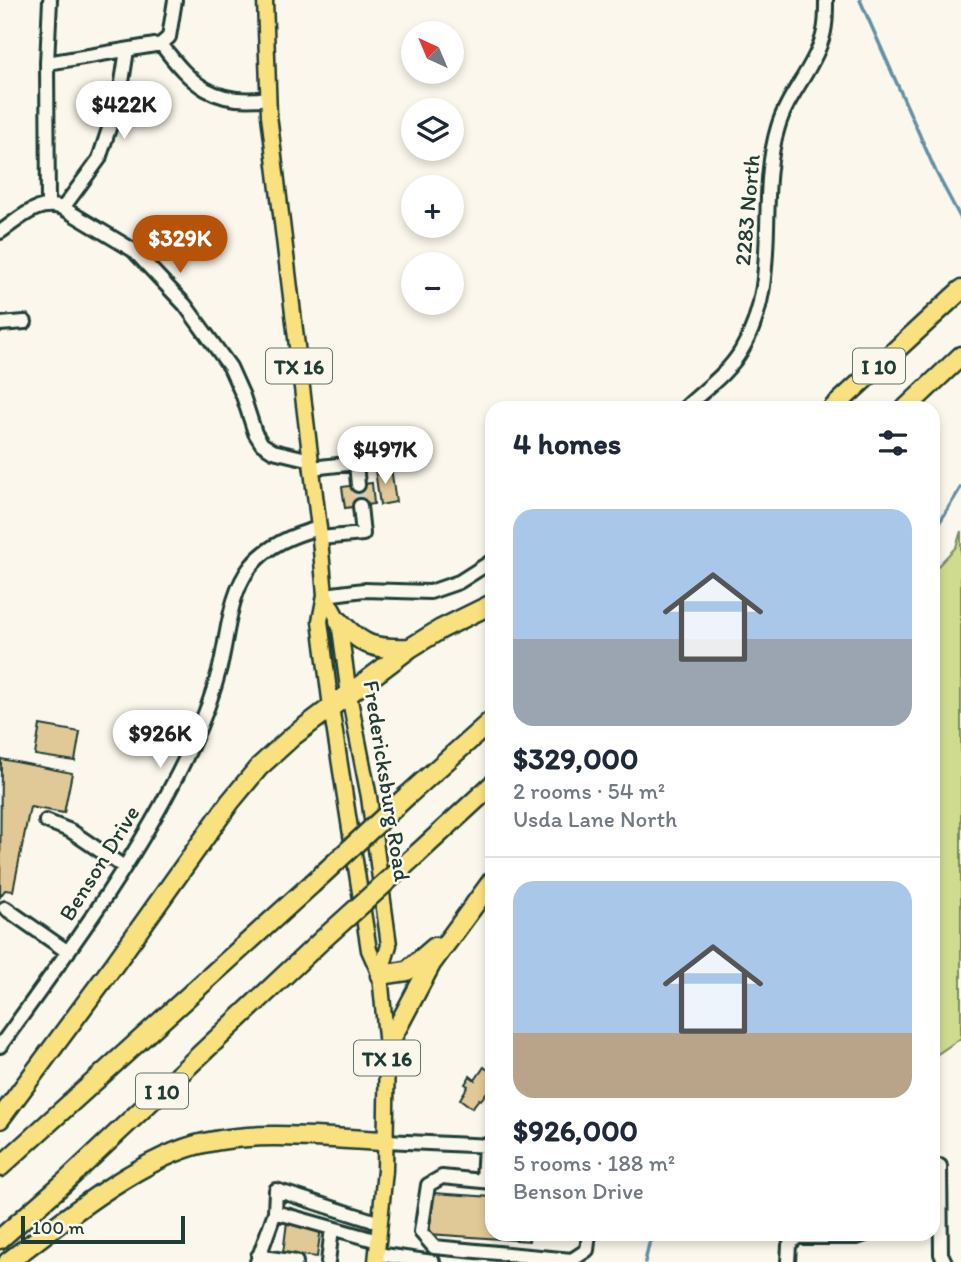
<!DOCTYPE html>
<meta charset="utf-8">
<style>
:root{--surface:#fff;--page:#f6f6f7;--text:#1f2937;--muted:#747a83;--line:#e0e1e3;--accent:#b45309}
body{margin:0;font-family:Itim,sans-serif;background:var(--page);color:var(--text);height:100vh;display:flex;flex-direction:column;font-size:26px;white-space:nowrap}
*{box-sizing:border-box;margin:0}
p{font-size:23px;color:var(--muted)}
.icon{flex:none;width:38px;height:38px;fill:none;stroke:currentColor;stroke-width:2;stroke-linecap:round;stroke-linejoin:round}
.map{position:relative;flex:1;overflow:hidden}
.panel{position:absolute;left:485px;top:401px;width:455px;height:840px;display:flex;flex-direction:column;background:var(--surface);border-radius:21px;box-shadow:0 4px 10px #0003}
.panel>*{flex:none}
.needle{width:46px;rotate:316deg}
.buttons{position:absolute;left:401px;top:21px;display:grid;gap:14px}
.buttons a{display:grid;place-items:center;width:63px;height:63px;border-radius:50%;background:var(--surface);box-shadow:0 4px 10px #0003;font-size:35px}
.scale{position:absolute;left:21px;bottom:18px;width:164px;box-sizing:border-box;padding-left:7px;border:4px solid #1f3d34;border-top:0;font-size:19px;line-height:24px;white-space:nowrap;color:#1f3d34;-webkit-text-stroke:5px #fbf7ec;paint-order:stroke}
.price{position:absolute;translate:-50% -60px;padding:0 16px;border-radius:24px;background:#fff;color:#222;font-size:23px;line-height:46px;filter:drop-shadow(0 2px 4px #0008)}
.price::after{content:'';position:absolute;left:50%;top:42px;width:21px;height:16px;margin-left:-10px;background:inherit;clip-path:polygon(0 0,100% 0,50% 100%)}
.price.current{background:var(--accent);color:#fff}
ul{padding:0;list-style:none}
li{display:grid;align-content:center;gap:14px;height:371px;padding:0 28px}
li+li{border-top:2px solid var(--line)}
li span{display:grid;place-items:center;height:217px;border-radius:21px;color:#555}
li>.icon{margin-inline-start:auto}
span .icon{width:126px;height:126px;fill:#fffc;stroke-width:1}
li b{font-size:30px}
h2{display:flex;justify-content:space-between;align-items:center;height:84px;padding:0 28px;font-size:30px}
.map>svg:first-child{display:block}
</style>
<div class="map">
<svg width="961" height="1262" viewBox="0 0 961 1262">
<rect width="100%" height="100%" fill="#fbf7ec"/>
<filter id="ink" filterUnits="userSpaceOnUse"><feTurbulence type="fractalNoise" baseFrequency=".0143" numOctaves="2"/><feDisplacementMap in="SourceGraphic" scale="14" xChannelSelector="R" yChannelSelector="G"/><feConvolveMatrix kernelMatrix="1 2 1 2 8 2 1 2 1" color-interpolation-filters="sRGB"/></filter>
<g filter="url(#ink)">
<path fill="#cfdb8e" stroke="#778c61" stroke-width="2" d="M961 531V1038L933 1057V571L956 547Z"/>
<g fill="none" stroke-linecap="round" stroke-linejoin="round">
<path stroke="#638fa4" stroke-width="3.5" d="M860 0 936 172 961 219
M933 533 961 487
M645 1262 649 1244 657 1234"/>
</g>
<path fill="#e1c897" stroke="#1f3d34" stroke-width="2" d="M391 468 396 502 380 505 375 470Z
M372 483 374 504 345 508 342 487Z
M40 725 80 732 75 761 35 755Z
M1 759 72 773 64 813 30 807 13 891 5 890 0 897Z
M484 1067 492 1073V1085L481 1100 479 1099 472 1108 460 1099 468 1086 465 1084 470 1076 475 1080Z
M433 1193 492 1197V1234H530L529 1241 429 1234Z
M287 1222 321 1227 317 1257 283 1253Z"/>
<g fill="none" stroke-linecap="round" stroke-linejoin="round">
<path stroke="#cfd2c7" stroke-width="12" stroke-dasharray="12 6" stroke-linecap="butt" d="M358 485 360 506"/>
<g stroke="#1f3d34" stroke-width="18">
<path id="minor" d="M161 44C192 85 214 106 268 98
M47 63 161 44 169 37 175 0
M48 204 47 63 50 0
M63 208 99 159 120 95 127 50
M0 232C21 218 38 199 63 208L133 250 185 305 230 367 243 396 255 433 262 444 273 451 311 460
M0 324 25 322
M685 408C704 390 728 373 741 351 782 284 756 199 778 127 787 96 811 72 821 42 826 29 826 14 826 0
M311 468 356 463 358 485
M320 538 363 534 360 506
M325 595 364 590 430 592 459 582 492 561
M46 821 71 831 124 867
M5 908 68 952
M0 1046C69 951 141 854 191 747 203 721 213 695 220 667 228 635 229 594 251 566 268 545 293 535 319 528
M386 1141 492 1146
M940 1166 941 1254 945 1262
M483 1181 485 1145
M492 1182 442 1177 428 1185 421 1232 434 1247 572 1260 587 1250 589 1234
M275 1212 378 1241
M377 1254 433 1262
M258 1256 296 1262
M257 1262 275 1212 276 1190 380 1223
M328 1262 332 1228
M788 1262 789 1245 797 1237H857L866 1234"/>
</g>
<g stroke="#1f3d34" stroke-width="19">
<path id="major" d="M265 0 269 115 319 528 325 595 320 621 331 707 369 950 380 975 387 1047 385 1170 376 1262
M325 595 339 621 349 695 369 797 389 945 380 975"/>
</g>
<g stroke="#1f3d34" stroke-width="23">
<path id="highway" d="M833 408 961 290
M906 408 961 356
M339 621C364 647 374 649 410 648
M408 795 492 720
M417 854 492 785
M380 975 407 971 435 947
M387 1047 431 964 492 881
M0 1119 114 965 230 802 259 767 293 736 410 648 441 629 492 604
M0 1167 312 884
M0 1239 65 1182 322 940
M8 1262C61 1222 140 1157 204 1143 263 1130 327 1139 386 1141"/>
</g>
<use href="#minor" stroke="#fbf7ec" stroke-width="12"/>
<use href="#major" stroke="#fae180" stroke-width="14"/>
<use href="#highway" stroke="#fae180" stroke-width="18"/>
<g stroke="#1f3d34" stroke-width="23" stroke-linecap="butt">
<path id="highway-bridge" d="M312 884 408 795
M322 940 417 854"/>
</g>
<use href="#highway-bridge" stroke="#fae180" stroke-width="18"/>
</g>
</g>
<g text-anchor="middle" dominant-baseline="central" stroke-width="5" stroke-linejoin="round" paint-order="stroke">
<g fill="#fbf7ec" stroke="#61756b" stroke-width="2">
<rect x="266" y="348.5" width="66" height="35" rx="5"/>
<rect x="853" y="348.5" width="52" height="35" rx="5"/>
<rect x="354" y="1040.5" width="66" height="35" rx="5"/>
<rect x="136" y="1073.5" width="52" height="35" rx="5"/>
</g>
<g font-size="21" font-weight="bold" fill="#1f3d34">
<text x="299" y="366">TX 16</text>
<text x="879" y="366">I 10</text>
<text x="387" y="1058">TX 16</text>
<text x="162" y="1091">I 10</text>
</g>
<g font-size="23" fill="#1f3d34" stroke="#fbf7ec">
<text transform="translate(747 210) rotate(-85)">2283 North</text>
<text transform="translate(387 781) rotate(81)">Fredericksburg Road</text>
<text transform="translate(99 863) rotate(-58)">Benson Drive</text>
</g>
</g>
</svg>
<div class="buttons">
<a><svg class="needle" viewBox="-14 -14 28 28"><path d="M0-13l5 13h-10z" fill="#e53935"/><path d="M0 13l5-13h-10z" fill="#747a83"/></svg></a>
<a><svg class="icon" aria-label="layers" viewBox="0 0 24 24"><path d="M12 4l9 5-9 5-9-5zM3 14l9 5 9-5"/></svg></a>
<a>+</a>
<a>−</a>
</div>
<div class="scale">100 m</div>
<b class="price" style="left:124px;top:141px">$422K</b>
<b class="price current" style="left:180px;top:275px">$329K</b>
<b class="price" style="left:385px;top:486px">$497K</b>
<b class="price" style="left:160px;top:770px">$926K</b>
<section class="panel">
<h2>4 homes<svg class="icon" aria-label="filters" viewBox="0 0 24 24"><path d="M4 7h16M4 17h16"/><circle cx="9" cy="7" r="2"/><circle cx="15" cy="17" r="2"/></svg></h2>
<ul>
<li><span style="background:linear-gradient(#a9c7e8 60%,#9aa5b1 0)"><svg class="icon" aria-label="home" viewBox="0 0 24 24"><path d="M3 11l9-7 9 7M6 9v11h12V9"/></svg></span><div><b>$329,000</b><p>2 rooms · 54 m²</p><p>Usda Lane North</p></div></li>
<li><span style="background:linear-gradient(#a9c7e8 70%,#b9a48a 0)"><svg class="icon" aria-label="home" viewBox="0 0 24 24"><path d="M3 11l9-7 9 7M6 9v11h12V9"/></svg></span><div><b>$926,000</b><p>5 rooms · 188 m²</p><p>Benson Drive</p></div></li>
</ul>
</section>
</div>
